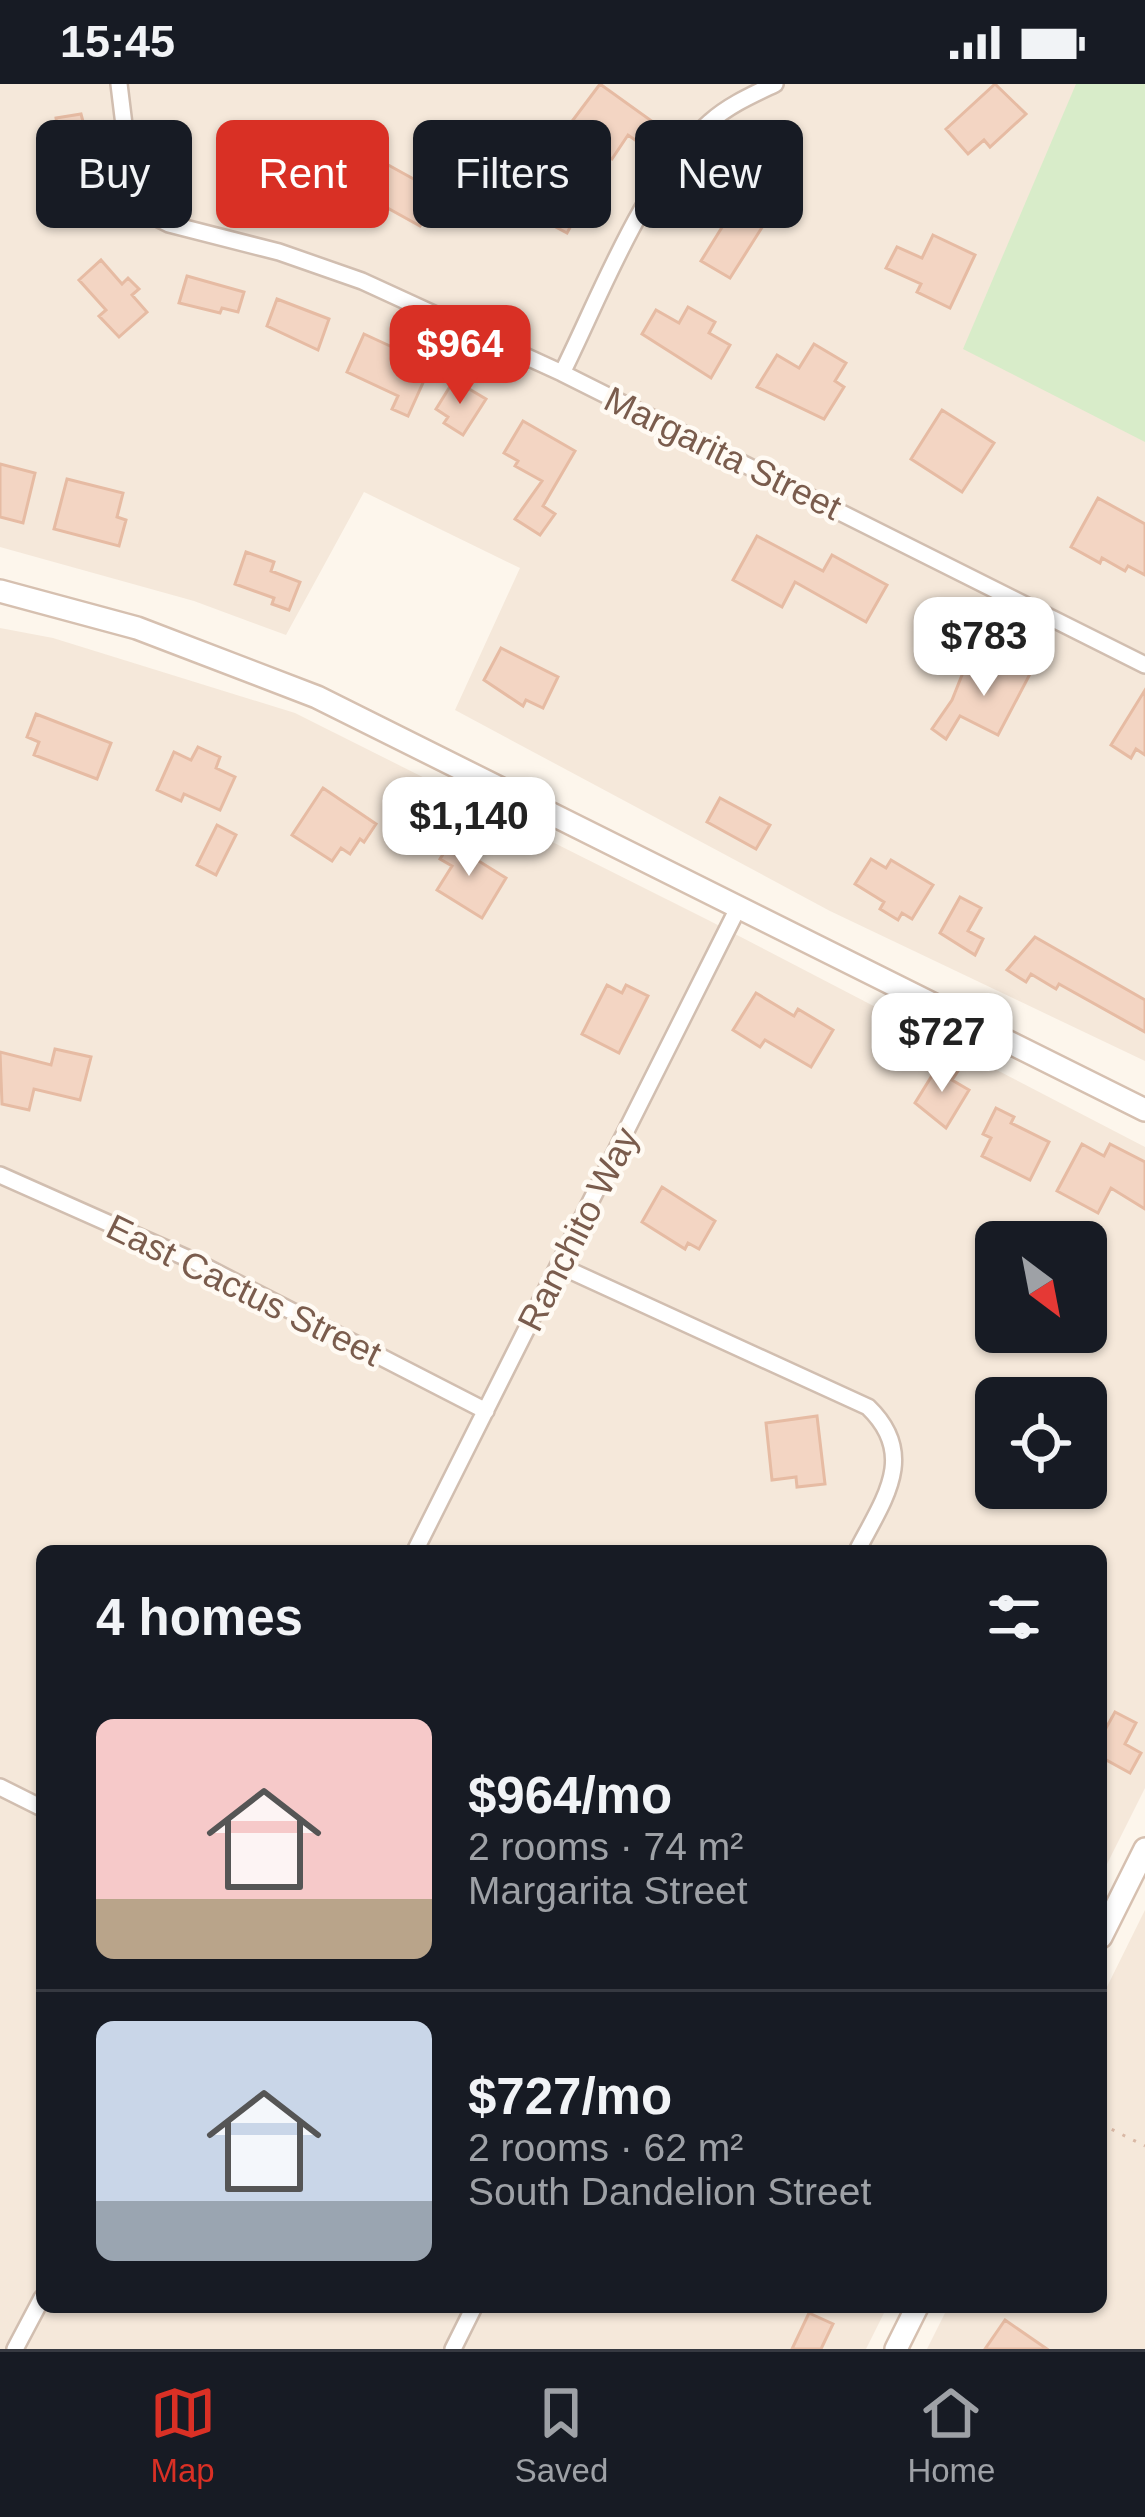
<!DOCTYPE html>
<meta charset="utf-8">
<style>
:root{--surface:#171b24;--page:#20242c;--text:#f1f3f6;--muted:#9ea1a6;--line:#363941;--accent:#d93025}
body{margin:0;font-family:Helvetica,sans-serif;background:var(--page);color:var(--text);height:100vh;display:flex;flex-direction:column;font-size:45px;white-space:nowrap}
*{box-sizing:border-box;margin:0}
p{font-size:39px;color:var(--muted)}
.icon{flex:none;width:66px;height:66px;fill:none;stroke:currentColor;stroke-width:2;stroke-linecap:round;stroke-linejoin:round}
.map{position:relative;flex:1;overflow:hidden}
.side{position:absolute;left:36px;top:1461px;width:1071px;height:768px;display:flex;flex-direction:column;background:var(--surface);border-radius:18px;box-shadow:0 3px 9px #0004}
.side>*{flex:none}
.hud{position:absolute;left:36px;top:36px;width:1074px;height:108px;display:flex;gap:24px}
.needle{width:78px;rotate:148deg}
.fabs{position:absolute;left:975px;top:1137px;display:grid;gap:24px}
.fabs a{display:grid;place-items:center;width:132px;height:132px;border-radius:18px;background:var(--surface);box-shadow:0 3px 9px #0004;font-size:60px}
.price{position:absolute;translate:-50% -102px;padding:0 27px;border-radius:24px;background:#fff;color:#222;font-size:39px;line-height:78px;filter:drop-shadow(0 3px 6px #0008)}
.price::after{content:'';position:absolute;left:50%;top:72px;width:36px;height:27px;margin-left:-18px;background:inherit;clip-path:polygon(0 0,100% 0,50% 100%)}
.price.on{background:var(--accent);color:#fff}
ul{padding:0;list-style:none}
li{display:flex;align-items:center;gap:36px;height:300px;padding:0 60px}
li+li{border-top:3px solid var(--line)}
li span{display:grid;place-items:center;flex:none;width:336px;height:240px;border-radius:18px;color:#555}
li>.icon{margin-inline-start:auto}
span .icon{width:144px;height:144px;fill:#fffc;stroke-width:1}
li b{font-size:51px}
h2{display:flex;justify-content:space-between;align-items:center;height:144px;padding:0 60px;font-size:51px}
.pill{padding:0 42px;border-radius:18px;background:var(--surface);box-shadow:0 3px 9px #0004;font-size:42px;line-height:108px}
.pill.on{background:var(--accent);color:#fff}
.status{display:flex;justify-content:space-between;align-items:center;height:84px;padding:0 60px;background:var(--surface);direction:ltr}
.status svg{height:33px;fill:currentColor}
.tabs{display:flex;justify-content:space-around;align-items:center;height:168px;border-top:3px solid var(--line);background:var(--surface);font-size:33px;color:var(--muted)}
.tabs a{display:grid;justify-items:center;gap:6px}
.tabs .on{color:var(--accent)}
.map>svg:first-child{display:block}
</style>
<div class="status"><b>15:45</b><svg viewBox="0 0 49 12"><path d="M0 12V9h3v3zM5 12V6h3v6zM10 12V3h3v9zM15 12V0h3v12zM26 1h20v11H26zM47 4h2v5h-2z"/></svg></div>
<div class="map">
<svg width="1145" height="2265" viewBox="0 0 1145 2265">
<rect width="100%" height="100%" fill="#fdf6ec"/>
<path fill="#f5e8da" fill-rule="evenodd" d="M0 0H1145V977L830 827 455 626 520 484 364 408 286 551 194 517 0 463Z
M0 544 53 554 295 629 710 837 1145 1063V1704L1101 1792V1467H42V2223H887L866 2265H0ZM996 1158H1086V1248H996ZM996 1314H1086V1404H996Z
M1145 1826V2265H927L948 2223H1101V1915Z"/>
<path fill="#d8ecc9" d="M1076 0H1145V358L963 265Z"/>
<path fill="#f3d5c3" stroke="#e6bba3" stroke-width="3" d="M600 0 653 38 638 58 628 51 612 75 567 44Z
M995 0 1026 30 990 63 984 56 968 70 946 45Z
M81 30 92 71 86 72 88 90 54 95 48 50 58 48 56 34Z
M287 62 373 92 381 77 439 109 420 142 346 101 339 121 275 96Z
M546 81 591 105 567 149 522 125Z
M739 116 768 134 730 194 701 177Z
M933 151 975 171 950 224 917 208 921 200 886 184 897 163 922 174Z
M101 176 122 200 128 194 139 205 132 211 147 228 119 253 99 232 106 226 79 196Z
M187 192 244 208 238 228 222 224 220 229 179 219Z
M277 215 329 235 318 266 267 242Z
M688 223 715 238 709 249 730 261 711 294 642 250 656 226 679 239Z
M364 250 431 281 408 332 392 325 398 312 347 288Z
M814 260 846 279 835 297 844 303 824 335 757 303 777 271 799 284Z
M454 296 486 315 463 351 444 339 448 333 436 325Z
M942 326 994 359 962 408 911 375Z
M523 337 575 367 543 422 555 430 540 451 515 435 542 397 515 382 518 377 504 369Z
M0 380 35 389 23 439 0 433Z
M67 395 123 409 117 433 126 436 119 462 54 445Z
M1098 414 1145 440V491L1128 482 1125 487 1102 474 1100 479 1071 463Z
M757 452 823 487 832 471 887 501 866 538 795 498 782 523 733 496Z
M246 468 274 478 271 487 300 498 289 526 272 520 274 514 235 500Z
M501 564 558 593 543 624 526 616 523 622 484 596Z
M1000 575 1030 590 998 651 960 632 946 655 932 645 952 616 966 581 990 594Z
M1145 606V671L1136 665 1131 674 1111 661Z
M36 630 111 659 97 695 34 671 39 658 27 653Z
M198 663 220 673 216 684 235 693 220 726 184 710 181 717 157 706 174 668 191 676Z
M323 704 376 740 364 758 360 755 350 770 341 764 332 777 292 751Z
M720 714 770 741 756 765 707 738Z
M217 741 236 751 216 791 197 781Z
M454 753 480 769 477 776 506 794 482 834 437 806 452 782 440 775Z
M871 775 886 784 891 776 933 801 912 835 902 829 898 836 880 825 884 818 855 800Z
M960 813 981 824 968 847 983 855 975 871 940 849Z
M1035 853 1145 916V948L1059 900 1056 905 1031 890 1026 898 1007 886Z
M607 901 622 909 626 901 648 912 619 969 582 950Z
M756 909 794 932 798 925 833 946 811 983 765 956 760 963 733 946Z
M55 965 91 973 80 1016 34 1005 29 1026 2 1020 0 968 51 981Z
M941 977 958 987 952 996 969 1006 946 1044 915 1019Z
M996 1024 1014 1033 1011 1039 1049 1058 1030 1096 982 1072 991 1054 983 1050Z
M1082 1060 1104 1072 1110 1060 1145 1078V1125L1111 1104 1098 1129 1057 1107Z
M662 1103 715 1137 699 1165 688 1159 685 1165 642 1138Z
M817 1332 825 1400 797 1403 796 1393 772 1396 766 1339Z
M1115 1628 1136 1639 1125 1660 1141 1669 1130 1689 1101 1673V1653Z
M809 2229 833 2240 821 2265H792Z
M1005 2236 1047 2265H985Z"/>
<g fill="none" stroke-linecap="round" stroke-linejoin="round">
<g stroke="#d1beb0" stroke-width="20">
<path id="street" d="M119 0 131 98 149 130 169 140 279 168 362 197 562 289 1145 581
M562 289C601 211 643 95 710 38 729 21 752 11 775 0
M0 1091 198 1179 486 1327
M560 1182 868 1323C918 1371 884 1415 857 1467
M415 1467 739 822
M0 1703 42 1724
M15 2265 42 2214
M453 2265 474 2223"/>
</g>
<g stroke="#d6c0b0" stroke-width="26">
<path id="secondary" d="M0 507 137 544 317 613 1145 1026
M1101 1853 1145 1765
M896 2265 917 2223"/>
</g>
<path stroke="#d9b8a5" stroke-width="3" stroke-dasharray="3 9" stroke-linecap="butt" d="M1101 2040 1145 2062"/>
<use href="#street" stroke="#fff" stroke-width="15"/>
<use href="#secondary" stroke="#fff" stroke-width="21"/>
</g>
<g text-anchor="middle" dominant-baseline="central" stroke-width="9" stroke-linejoin="round" paint-order="stroke">
<g font-size="36" fill="#7a5c4d" stroke="#fffaf3">
<text transform="translate(723 369) rotate(26)">Margarita Street</text>
<text transform="translate(578 1145) rotate(-63)">Ranchito Way</text>
<text transform="translate(244 1206) rotate(26)">East Cactus Street</text>
</g>
</g>
</svg>
<div class="fabs">
<a><svg class="needle" viewBox="-14 -14 28 28"><path d="M0-13l5 13h-10z" fill="#e53935"/><path d="M0 13l5-13h-10z" fill="#9ea1a6"/></svg></a>
<a><svg class="icon" aria-label="locate" viewBox="0 0 24 24"><circle cx="12" cy="12" r="6"/><path d="M12 2v4M12 18v4M2 12h4M18 12h4"/></svg></a>
</div>
<b class="price on" style="left:460px;top:323px">$964</b>
<b class="price" style="left:984px;top:615px">$783</b>
<b class="price" style="left:469px;top:795px">$1,140</b>
<b class="price" style="left:942px;top:1011px">$727</b>
<div class="hud">
<a class="pill">Buy</a>
<a class="pill on">Rent</a>
<a class="pill">Filters</a>
<a class="pill">New</a>
</div>
<section class="side">
<h2>4 homes<svg class="icon" aria-label="filters" viewBox="0 0 24 24"><path d="M4 7h16M4 17h16"/><circle cx="9" cy="7" r="2"/><circle cx="15" cy="17" r="2"/></svg></h2>
<ul>
<li><span style="background:linear-gradient(#f6c9c9 75%,#b9a48a 0)"><svg class="icon" aria-label="home" viewBox="0 0 24 24"><path d="M3 11l9-7 9 7M6 9v11h12V9"/></svg></span><div><b>$964/mo</b><p>2 rooms · 74 m²</p><p>Margarita Street</p></div></li>
<li><span style="background:linear-gradient(#c9d6e8 75%,#9aa5b1 0)"><svg class="icon" aria-label="home" viewBox="0 0 24 24"><path d="M3 11l9-7 9 7M6 9v11h12V9"/></svg></span><div><b>$727/mo</b><p>2 rooms · 62 m²</p><p>South Dandelion Street</p></div></li>
</ul>
</section>
</div>
<nav class="tabs">
<a class="on"><svg class="icon" aria-label="map" viewBox="0 0 24 24"><path d="M3 6l6-2 6 2 6-2v14l-6 2-6-2-6 2zM9 4v14M15 6v14"/></svg>Map</a>
<a><svg class="icon" aria-label="saved" viewBox="0 0 24 24"><path d="M7 4h10v16l-5-4-5 4z"/></svg>Saved</a>
<a><svg class="icon" aria-label="home" viewBox="0 0 24 24"><path d="M3 11l9-7 9 7M6 9v11h12V9"/></svg>Home</a>
</nav>
